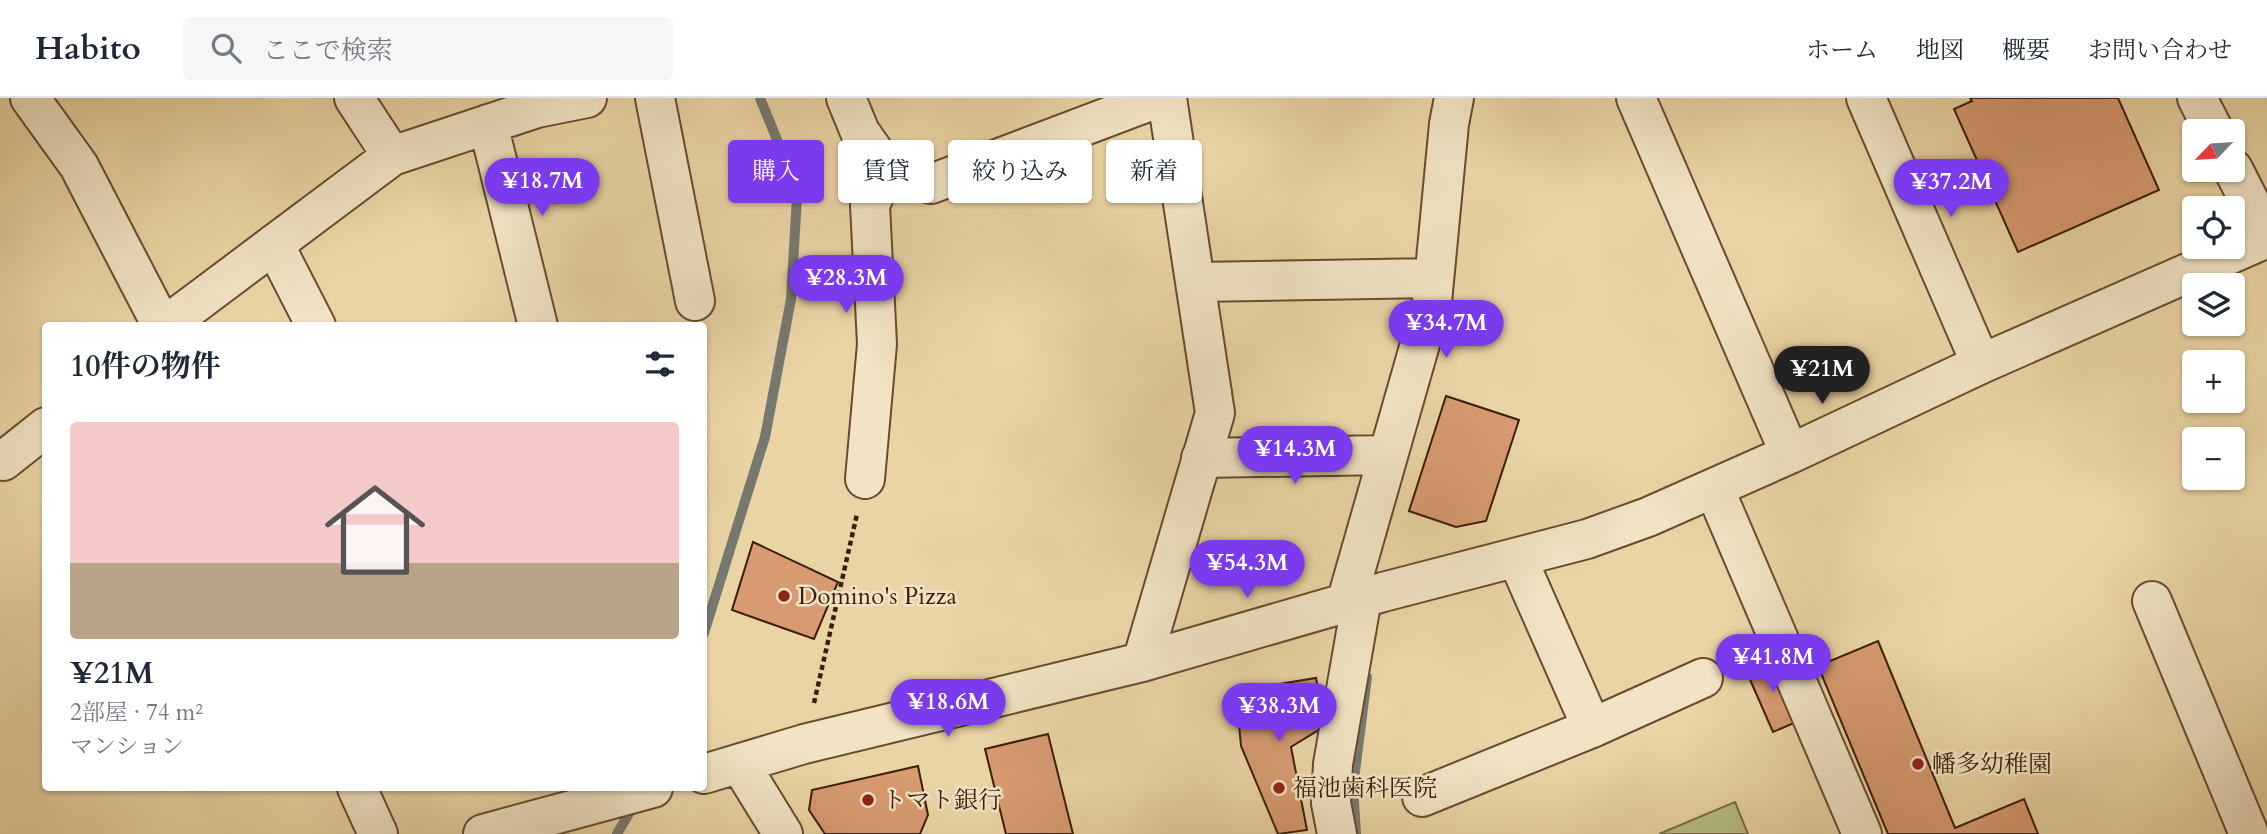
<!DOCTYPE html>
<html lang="ja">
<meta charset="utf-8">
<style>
:root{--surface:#fff;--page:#f6f6f7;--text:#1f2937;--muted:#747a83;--line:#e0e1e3;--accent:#7c3aed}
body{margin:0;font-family:Cardo,"Noto Serif JP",serif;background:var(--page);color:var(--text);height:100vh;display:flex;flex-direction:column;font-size:26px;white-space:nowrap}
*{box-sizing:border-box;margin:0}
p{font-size:23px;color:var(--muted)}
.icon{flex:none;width:38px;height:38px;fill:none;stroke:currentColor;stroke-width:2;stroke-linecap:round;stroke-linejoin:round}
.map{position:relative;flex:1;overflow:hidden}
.sheet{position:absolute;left:42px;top:224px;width:665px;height:469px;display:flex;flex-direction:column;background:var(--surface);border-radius:7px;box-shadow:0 2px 5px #0004}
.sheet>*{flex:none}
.guide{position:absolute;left:728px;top:42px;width:665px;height:63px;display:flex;gap:14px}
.needle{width:46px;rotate:245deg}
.buttons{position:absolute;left:2182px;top:21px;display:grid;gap:14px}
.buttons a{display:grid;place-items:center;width:63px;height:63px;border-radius:7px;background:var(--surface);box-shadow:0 2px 5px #0004;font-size:35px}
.price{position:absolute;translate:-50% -60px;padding:0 16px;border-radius:24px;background:var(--accent);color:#fff;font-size:23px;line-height:46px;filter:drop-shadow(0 2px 4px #0008)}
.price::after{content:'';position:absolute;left:50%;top:42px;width:21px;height:16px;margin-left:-10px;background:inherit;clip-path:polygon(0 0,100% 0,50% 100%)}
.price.selected{background:#222;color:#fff}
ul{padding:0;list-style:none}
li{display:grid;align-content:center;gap:14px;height:371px;padding:0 28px}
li+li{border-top:2px solid var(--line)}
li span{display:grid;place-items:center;height:217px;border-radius:7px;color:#555}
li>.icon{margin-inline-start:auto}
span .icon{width:126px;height:126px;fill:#fffc;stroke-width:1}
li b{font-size:30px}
h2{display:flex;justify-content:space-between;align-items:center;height:84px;padding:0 28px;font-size:30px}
.chip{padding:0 24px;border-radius:7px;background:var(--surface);box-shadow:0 2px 5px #0004;font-size:24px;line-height:63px}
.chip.selected{background:var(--accent);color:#fff}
header{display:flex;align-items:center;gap:42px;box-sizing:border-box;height:98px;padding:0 35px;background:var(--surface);border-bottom:2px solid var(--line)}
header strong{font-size:33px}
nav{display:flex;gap:38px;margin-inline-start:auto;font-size:24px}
.search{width:490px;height:63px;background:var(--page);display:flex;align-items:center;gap:18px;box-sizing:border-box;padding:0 24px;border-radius:7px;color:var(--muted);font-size:26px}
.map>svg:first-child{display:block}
</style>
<header>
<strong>Habito</strong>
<div class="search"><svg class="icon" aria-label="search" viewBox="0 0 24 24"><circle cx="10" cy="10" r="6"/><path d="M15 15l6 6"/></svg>ここで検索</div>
<nav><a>ホーム</a><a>地図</a><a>概要</a><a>お問い合わせ</a></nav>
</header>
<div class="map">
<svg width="2267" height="736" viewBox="0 0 2267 736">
<rect width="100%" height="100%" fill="#ead4a5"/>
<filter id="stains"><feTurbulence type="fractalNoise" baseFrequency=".00286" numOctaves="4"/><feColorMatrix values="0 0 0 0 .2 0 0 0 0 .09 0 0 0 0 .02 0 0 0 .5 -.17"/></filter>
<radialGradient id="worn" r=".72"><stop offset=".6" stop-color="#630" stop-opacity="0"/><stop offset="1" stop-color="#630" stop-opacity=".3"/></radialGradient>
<path fill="#b7bd86" stroke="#786e47" stroke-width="2" d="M1735 704 1748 736H1659Z"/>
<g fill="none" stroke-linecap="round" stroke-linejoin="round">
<path stroke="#76796f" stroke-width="10" d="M704 535 765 339 791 201 797 99 790 74 760 0
M617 736 635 705
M1356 736 1353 689 1367 579"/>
</g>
<path fill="#d79a71" stroke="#3a1e08" stroke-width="2" d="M1970 0H2118L2159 92 2018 154 1954 11 1972 3Z
M1446 298 1519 322 1486 423 1456 429 1409 413Z
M753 444 838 484 814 541 732 512Z
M1878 543 1955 730 2024 701 2038 736H1888L1818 568Z
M1774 561 1801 622 1773 634 1744 568 1757 562 1760 568Z
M1316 580 1325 628 1291 649 1307 732 1278 736 1241 648 1236 593Z
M1048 636 1073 736H1006L985 651Z
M918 668 928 717 920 736H825L809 712 812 692Z"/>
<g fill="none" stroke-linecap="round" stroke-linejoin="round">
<g stroke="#664c2f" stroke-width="42">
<path id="minor" d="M30 0 79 68 162 228
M354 0 392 58
M655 0 695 203
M846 0 860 34 886 71 931 86 1158 0
M1636 0 1790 356
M1866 0 1981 266
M2197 0 2214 33
M488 26 538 228
M2233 71 2267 138
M274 146 316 228
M1195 184 1434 180
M165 228 392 58 537 10 587 0
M1201 360 1388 357
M3 363 46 329
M865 381 877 246 870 107 886 71
M1714 390 1862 736
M1517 460 1592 630
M2152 503 2249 736
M1346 505 1432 204 1449 26 1454 0
M1142 564 1215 315 1167 0
M740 666 783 736
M704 676 804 646 1142 564 1383 494 1587 441 1648 419 1790 356 1981 266 2267 140
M357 690 378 736
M1422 699 1592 630 1703 580
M483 736 653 690
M1337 736 1331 705 1333 666 1362 500"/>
</g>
<path stroke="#3a1e08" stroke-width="4.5" stroke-dasharray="5 3.5" stroke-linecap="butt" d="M814 605 857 416"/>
<use href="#minor" stroke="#f1e3c4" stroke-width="38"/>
</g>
<g fill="#8f2418" stroke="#f1e3c4" stroke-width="2.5">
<circle cx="784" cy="498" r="7"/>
<circle cx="1918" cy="666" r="7"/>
<circle cx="1279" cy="690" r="7"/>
<circle cx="868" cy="702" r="7"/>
</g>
<g text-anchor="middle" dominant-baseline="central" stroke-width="5" stroke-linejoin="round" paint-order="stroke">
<g font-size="24" fill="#3a1e08" stroke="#f1e3c4" text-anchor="start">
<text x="798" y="498">Domino's Pizza</text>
<text x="1932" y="666">幡多幼稚園</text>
<text x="1293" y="690">福池歯科医院</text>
<text x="882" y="702">トマト銀行</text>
</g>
</g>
<rect width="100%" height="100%" filter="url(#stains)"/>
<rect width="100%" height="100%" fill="url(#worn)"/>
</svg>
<div class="buttons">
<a><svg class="needle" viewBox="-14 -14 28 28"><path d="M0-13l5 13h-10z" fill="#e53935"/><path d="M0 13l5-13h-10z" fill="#747a83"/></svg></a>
<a><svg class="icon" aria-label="locate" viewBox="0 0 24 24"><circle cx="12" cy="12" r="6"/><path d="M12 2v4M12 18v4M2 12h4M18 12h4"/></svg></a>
<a><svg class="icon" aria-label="layers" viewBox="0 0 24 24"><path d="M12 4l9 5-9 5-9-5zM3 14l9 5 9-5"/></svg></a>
<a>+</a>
<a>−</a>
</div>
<b class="price" style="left:542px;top:120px">¥18.7M</b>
<b class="price" style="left:1951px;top:121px">¥37.2M</b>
<b class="price" style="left:846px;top:217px">¥28.3M</b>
<b class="price" style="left:1446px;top:262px">¥34.7M</b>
<b class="price selected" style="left:1822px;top:308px">¥21M</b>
<b class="price" style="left:1295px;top:388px">¥14.3M</b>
<b class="price" style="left:1247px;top:502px">¥54.3M</b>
<b class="price" style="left:1773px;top:596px">¥41.8M</b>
<b class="price" style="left:948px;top:641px">¥18.6M</b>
<b class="price" style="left:1279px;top:645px">¥38.3M</b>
<div class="guide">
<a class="chip selected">購入</a>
<a class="chip">賃貸</a>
<a class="chip">絞り込み</a>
<a class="chip">新着</a>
</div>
<section class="sheet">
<h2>10件の物件<svg class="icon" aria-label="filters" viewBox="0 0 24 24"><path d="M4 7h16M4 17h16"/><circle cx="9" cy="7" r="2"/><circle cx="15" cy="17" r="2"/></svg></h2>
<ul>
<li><span style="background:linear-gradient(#f6c9c9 65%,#b9a48a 0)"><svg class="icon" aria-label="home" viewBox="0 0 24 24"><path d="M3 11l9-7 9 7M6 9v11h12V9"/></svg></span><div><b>¥21M</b><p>2部屋 · 74 m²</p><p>マンション</p></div></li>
</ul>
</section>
</div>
